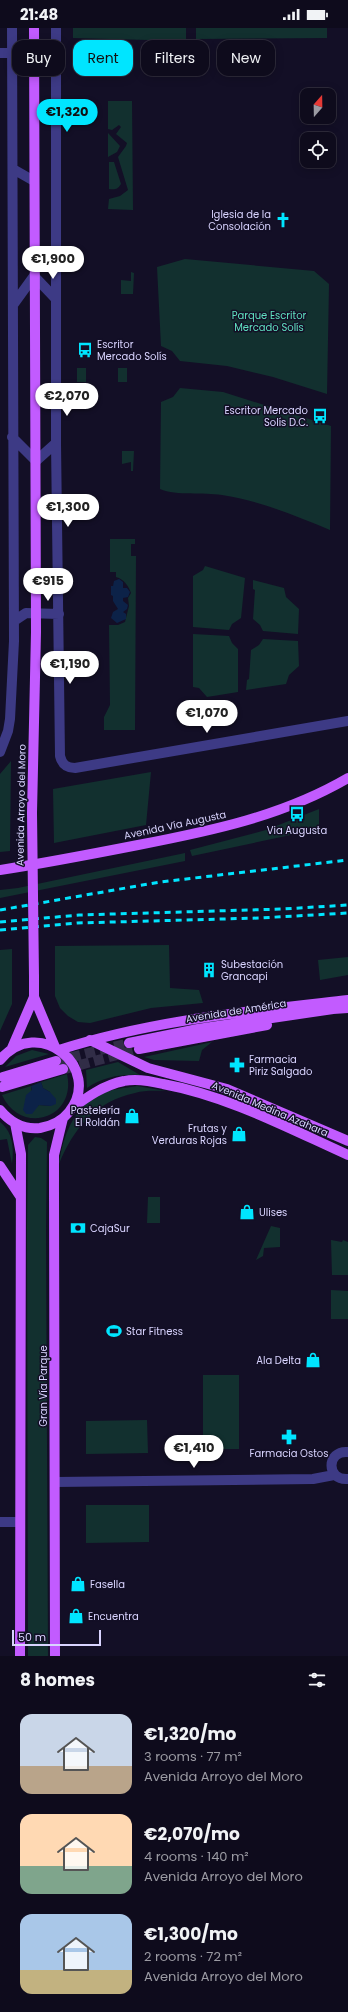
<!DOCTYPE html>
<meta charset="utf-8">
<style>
:root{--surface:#0e0b1c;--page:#1c1929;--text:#f1f3f6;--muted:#9b9ba3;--line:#2e2b3b;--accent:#00e5ff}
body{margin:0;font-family:Poppins,sans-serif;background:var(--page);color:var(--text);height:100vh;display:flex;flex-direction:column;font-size:15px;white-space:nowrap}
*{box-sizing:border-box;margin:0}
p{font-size:13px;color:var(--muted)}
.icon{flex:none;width:22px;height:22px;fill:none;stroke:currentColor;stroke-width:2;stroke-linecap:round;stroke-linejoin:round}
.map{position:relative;height:1628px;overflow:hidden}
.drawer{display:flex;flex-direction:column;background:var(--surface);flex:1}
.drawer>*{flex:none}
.hud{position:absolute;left:12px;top:12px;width:324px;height:36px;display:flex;gap:8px}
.needle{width:26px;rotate:20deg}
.fabs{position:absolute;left:300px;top:60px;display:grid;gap:8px}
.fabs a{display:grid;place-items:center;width:36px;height:36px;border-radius:8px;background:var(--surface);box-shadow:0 2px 10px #0003,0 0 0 1px var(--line);font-size:20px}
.scale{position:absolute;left:12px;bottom:10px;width:89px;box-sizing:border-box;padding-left:4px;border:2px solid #d9d4ff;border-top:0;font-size:11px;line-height:14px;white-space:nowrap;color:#d9d4ff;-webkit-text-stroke:3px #130f26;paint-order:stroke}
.price{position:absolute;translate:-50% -34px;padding:0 9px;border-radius:14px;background:#fff;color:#222;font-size:13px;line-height:26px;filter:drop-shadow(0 1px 2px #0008)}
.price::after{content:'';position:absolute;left:50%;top:24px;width:12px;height:9px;margin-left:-6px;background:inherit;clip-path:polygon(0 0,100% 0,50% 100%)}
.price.on{background:var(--accent);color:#111}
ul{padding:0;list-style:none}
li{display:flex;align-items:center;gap:12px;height:100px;padding:0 20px}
li span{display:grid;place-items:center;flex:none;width:112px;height:80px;border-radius:12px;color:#555}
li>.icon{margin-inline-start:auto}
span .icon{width:48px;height:48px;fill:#fffc;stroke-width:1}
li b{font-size:17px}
h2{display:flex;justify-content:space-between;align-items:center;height:48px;padding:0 20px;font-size:17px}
.tag{padding:0 14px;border-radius:12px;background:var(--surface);box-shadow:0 2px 10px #0003,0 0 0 1px var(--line);font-size:14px;line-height:36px}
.tag.on{background:var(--accent);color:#111}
.status{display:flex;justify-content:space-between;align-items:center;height:28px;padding:0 20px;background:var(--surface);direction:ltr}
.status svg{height:11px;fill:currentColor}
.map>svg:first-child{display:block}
</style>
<div class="status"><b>21:48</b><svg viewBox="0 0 49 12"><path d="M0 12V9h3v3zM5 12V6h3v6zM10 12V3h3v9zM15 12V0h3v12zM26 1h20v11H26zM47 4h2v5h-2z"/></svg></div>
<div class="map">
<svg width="348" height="1628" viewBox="0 0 348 1628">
<rect width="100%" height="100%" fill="#130f26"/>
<path fill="#12302f" d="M73 0H186V13L73 10Z
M196 0H327V10L196 11Z
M108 73H132L133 182 108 181 109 171 120 168 128 162 118 129 126 118 127 115 116 106 121 99 119 97 112 102 108 101Z
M108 105 120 118 117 124 108 129Z
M109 134H114L121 156C118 161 115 162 109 161Z
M185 231 314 243 329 256 327 366 273 349 227 338 180 333 172 323 161 318 157 239Z
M131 244 134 245 133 266H121V252L131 253Z
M77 340H86V354H77Z
M118 340H127V354H118Z
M180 360 223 364 331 398 330 502C294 487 260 473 222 467 203 464 177 468 160 461L161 374 173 369Z
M122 423H134L133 443H131V434L122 436Z
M110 511H135V516H131V528H136L135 702H104V689L110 677 109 597H118L125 594 129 578 128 570 131 565C129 559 124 551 116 549V544H110Z
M205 538 245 550 241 590 232 596 229 602 193 599V548L203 542Z
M253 552 284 560 286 569 299 581 298 606 263 603 260 597 253 591 255 562 253 561Z
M193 606 229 608 232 615 238 621V664L207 669 199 660 193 659Z
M263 611 298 613 299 638 289 647 286 656 246 662 247 652 249 651 251 622 259 617Z
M11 733 10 823 0 824V746Z
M151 744 146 797 54 815 53 761Z
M319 781V801L192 828 190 822 266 802Z
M185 825V833L0 870V862L18 860Z
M169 917 170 960 199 962 203 975 151 980 90 995 78 994 68 988 60 980 55 968V918Z
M12 921V976L0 1003V922Z
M348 929V947L320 952 318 932Z
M212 1014 202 1022 199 1033 154 1032 144 1029Z
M32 1022 49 1026 5 1039 16 1028Z
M118 1034 140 1047C121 1046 103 1049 87 1060L86 1042Z
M67 1046C77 1091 21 1108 2 1067L31 1058 34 1081 39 1077 51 1078 50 1064 43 1060 41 1054Z
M137 1058 166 1063C156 1063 145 1062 135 1065 96 1073 73 1101 59 1136 63 1108 73 1080 100 1066 111 1061 125 1060 137 1058Z
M0 1094C13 1104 14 1120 12 1136L7 1111 0 1112Z
M35 1109 41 1110 47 1114 46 1200 48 1628H28L27 1199 28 1117Z
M148 1169H160V1195H147Z
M271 1198 280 1200V1219L264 1220 263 1228 256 1232Z
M331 1212 342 1214 343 1212 348 1214V1247H332Z
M331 1262 348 1263V1291H331Z
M203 1347H239V1421H203Z
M147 1392 148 1425 86 1426V1393Z
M86 1477H149V1514L86 1515Z"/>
<path fill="#0c2248" d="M119 551 123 554V560H127L130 564 128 569 123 570V573L128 577 127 581 123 584 126 586V591L117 595 111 590 113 584 118 581 113 573V568L111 567V558H113L114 553Z
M41 1054 43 1060 50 1064 56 1071V1076L51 1078 39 1077 32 1086H26L23 1082 26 1067 32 1062 31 1058Z"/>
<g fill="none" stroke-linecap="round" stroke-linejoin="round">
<path stroke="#312d47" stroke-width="10" stroke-dasharray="10 5" stroke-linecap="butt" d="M56 1033 129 1015
M65 1041 139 1021"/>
<path stroke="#3d3a85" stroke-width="10" d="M56 0V415L60 728C62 736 66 740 75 740L348 693
M0 25H12
M13 141 34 153
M13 277 34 248 55 270
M12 409 36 433 56 415
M14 593 26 585 59 586
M0 724 8 703 10 691 14 613 12 0
M348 1424C326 1422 326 1453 348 1451
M55 1454 313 1451 334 1447
M0 1494H19"/>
<path stroke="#c25bff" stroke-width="10" d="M32 785 36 604 34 0
M0 842C46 835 92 826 138 817 211 803 283 788 348 750
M34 969 55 1019
M90 1012 148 1040 227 1061 348 1113
M129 1015 198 1001 333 981 348 980
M12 1020 34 969V949
M139 1021 267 997
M59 1022C153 992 251 983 348 972
M0 1032C38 986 104 1040 69 1084 62 1093 51 1098 40 1100 24 1102 10 1094 0 1082
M3 1049 56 1033
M2 1059 63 1041
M71 1081C87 1069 104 1057 124 1053 137 1050 151 1053 163 1056 228 1068 288 1100 348 1127
M15 1095 21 1126 20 1628
M0 1138 20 1168
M55 1628 54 1164V1127L63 1090"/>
<path stroke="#00e5ff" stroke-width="3" stroke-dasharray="6 5" stroke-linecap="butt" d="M0 882 160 854 348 832
M0 894 79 887 283 881 348 877
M0 902 77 895 259 890 348 885"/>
<path stroke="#c25bff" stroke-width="10" d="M32 785 34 949"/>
</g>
<defs>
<g id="church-bare" transform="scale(1.2)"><path d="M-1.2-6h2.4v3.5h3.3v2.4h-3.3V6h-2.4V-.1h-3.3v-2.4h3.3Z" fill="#00e5ff" stroke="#130f26" stroke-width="2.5" paint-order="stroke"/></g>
<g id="bus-bare" transform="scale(1.2)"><path d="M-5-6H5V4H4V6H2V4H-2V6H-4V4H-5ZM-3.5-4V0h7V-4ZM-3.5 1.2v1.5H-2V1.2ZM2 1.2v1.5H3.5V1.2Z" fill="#00e5ff" stroke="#130f26" stroke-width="2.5" paint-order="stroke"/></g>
<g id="building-bare" transform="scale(1.2)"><path d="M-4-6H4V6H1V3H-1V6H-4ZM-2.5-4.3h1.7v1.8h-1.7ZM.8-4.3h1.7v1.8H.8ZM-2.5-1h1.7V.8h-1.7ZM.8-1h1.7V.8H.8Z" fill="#00e5ff" stroke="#130f26" stroke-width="2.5" paint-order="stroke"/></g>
<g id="pharmacy-bare" transform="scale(1.2)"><path d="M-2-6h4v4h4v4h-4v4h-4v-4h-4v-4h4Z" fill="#00e5ff" stroke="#130f26" stroke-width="2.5" paint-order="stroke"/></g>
<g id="shop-bare" transform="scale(1.2)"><path d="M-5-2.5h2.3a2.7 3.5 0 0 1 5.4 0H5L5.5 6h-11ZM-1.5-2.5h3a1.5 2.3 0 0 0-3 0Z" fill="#00e5ff" stroke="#130f26" stroke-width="2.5" paint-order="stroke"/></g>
<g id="bank-bare" transform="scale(1.2)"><path d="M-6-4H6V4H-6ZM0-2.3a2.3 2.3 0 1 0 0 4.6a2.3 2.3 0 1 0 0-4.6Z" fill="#00e5ff" stroke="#130f26" stroke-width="2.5" paint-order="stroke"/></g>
<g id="stadium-bare" transform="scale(1.2)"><path d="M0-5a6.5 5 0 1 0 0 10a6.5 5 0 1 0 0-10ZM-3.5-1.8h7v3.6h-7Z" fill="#00e5ff" stroke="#130f26" stroke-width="2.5" paint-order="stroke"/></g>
</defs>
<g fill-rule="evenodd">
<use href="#church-bare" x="283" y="192"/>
<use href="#bus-bare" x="85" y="322"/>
<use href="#bus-bare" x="320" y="388"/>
<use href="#bus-bare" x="297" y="786"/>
<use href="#building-bare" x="209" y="942"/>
<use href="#pharmacy-bare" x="237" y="1037"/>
<use href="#shop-bare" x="132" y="1088"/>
<use href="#shop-bare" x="239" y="1106"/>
<use href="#shop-bare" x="247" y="1184"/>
<use href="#bank-bare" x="78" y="1200"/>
<use href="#stadium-bare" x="114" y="1303"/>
<use href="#shop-bare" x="313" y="1332"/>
<use href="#pharmacy-bare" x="289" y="1409"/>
<use href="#shop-bare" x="78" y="1556"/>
<use href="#shop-bare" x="76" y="1588"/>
</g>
<g text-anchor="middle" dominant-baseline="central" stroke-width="3" stroke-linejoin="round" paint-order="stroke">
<g font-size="10" fill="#d9d4ff" stroke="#130f26" text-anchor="start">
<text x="271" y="186" text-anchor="end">Iglesia de la<tspan x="271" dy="12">Consolación</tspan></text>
<text x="97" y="316">Escritor<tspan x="97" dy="12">Mercado Solís</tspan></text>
<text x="308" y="382" text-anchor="end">Escritor Mercado<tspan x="308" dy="12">Solís D.C.</tspan></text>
<text x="297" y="802" text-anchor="middle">Via Augusta</text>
<text x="221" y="936">Subestación<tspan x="221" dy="12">Grancapi</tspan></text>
<text x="249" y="1031">Farmacia<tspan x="249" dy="12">Piriz Salgado</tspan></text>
<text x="120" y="1082" text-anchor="end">Pastelería<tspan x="120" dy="12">El Roldán</tspan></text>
<text x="227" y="1100" text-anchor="end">Frutas y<tspan x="227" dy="12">Verduras Rojas</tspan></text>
<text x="259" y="1184">Ulises</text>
<text x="90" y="1200">CajaSur</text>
<text x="126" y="1303">Star Fitness</text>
<text x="301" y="1332" text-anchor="end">Ala Delta</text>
<text x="289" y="1425" text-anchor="middle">Farmacia Ostos</text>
<text x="90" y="1556">Fasella</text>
<text x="88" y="1588">Encuentra</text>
</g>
<g font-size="10" fill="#5fe0c0" stroke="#130f26">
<text x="269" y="287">Parque Escritor<tspan x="269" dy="12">Mercado Solís</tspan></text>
</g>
<g font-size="10" fill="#d9d4ff" stroke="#130f26">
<text transform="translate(21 777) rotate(-89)">Avenida Arroyo del Moro</text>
<text transform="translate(175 797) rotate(-12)">Avenida Vía Augusta</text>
<text transform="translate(236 983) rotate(-9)">Avenida de América</text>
<text transform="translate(270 1081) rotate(23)">Avenida Medina Azahara</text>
<text transform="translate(43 1358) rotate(-90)">Gran Vía Parque</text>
</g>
</g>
</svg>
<div class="fabs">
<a><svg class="needle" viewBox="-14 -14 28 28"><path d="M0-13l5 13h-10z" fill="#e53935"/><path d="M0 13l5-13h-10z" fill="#9b9ba3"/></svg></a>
<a><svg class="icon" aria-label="locate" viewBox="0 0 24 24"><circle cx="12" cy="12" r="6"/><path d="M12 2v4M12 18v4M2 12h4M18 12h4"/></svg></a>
</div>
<div class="scale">50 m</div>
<b class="price on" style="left:67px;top:105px">€1,320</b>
<b class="price" style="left:53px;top:252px">€1,900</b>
<b class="price" style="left:67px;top:389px">€2,070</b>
<b class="price" style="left:68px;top:500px">€1,300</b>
<b class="price" style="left:48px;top:574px">€915</b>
<b class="price" style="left:70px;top:657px">€1,190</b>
<b class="price" style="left:207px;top:706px">€1,070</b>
<b class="price" style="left:194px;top:1441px">€1,410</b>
<div class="hud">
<a class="tag">Buy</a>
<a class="tag on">Rent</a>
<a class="tag">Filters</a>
<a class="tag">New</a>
</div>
</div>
<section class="drawer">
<h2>8 homes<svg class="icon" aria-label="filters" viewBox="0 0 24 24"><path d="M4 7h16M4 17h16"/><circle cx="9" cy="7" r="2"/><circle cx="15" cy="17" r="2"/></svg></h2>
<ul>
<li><span style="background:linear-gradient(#c9d6e8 65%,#b9a48a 0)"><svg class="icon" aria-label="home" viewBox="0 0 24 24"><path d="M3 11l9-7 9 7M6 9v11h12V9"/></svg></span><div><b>€1,320/mo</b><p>3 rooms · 77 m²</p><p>Avenida Arroyo del Moro</p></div></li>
<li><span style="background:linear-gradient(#ffd9b3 65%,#7fa58c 0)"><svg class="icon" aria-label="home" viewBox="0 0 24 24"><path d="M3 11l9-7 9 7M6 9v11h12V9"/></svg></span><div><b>€2,070/mo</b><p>4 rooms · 140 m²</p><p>Avenida Arroyo del Moro</p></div></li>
<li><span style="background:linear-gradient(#a9c7e8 70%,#c2b280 0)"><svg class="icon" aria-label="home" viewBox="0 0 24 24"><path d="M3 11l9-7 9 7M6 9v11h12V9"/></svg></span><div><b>€1,300/mo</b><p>2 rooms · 72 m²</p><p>Avenida Arroyo del Moro</p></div></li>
</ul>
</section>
